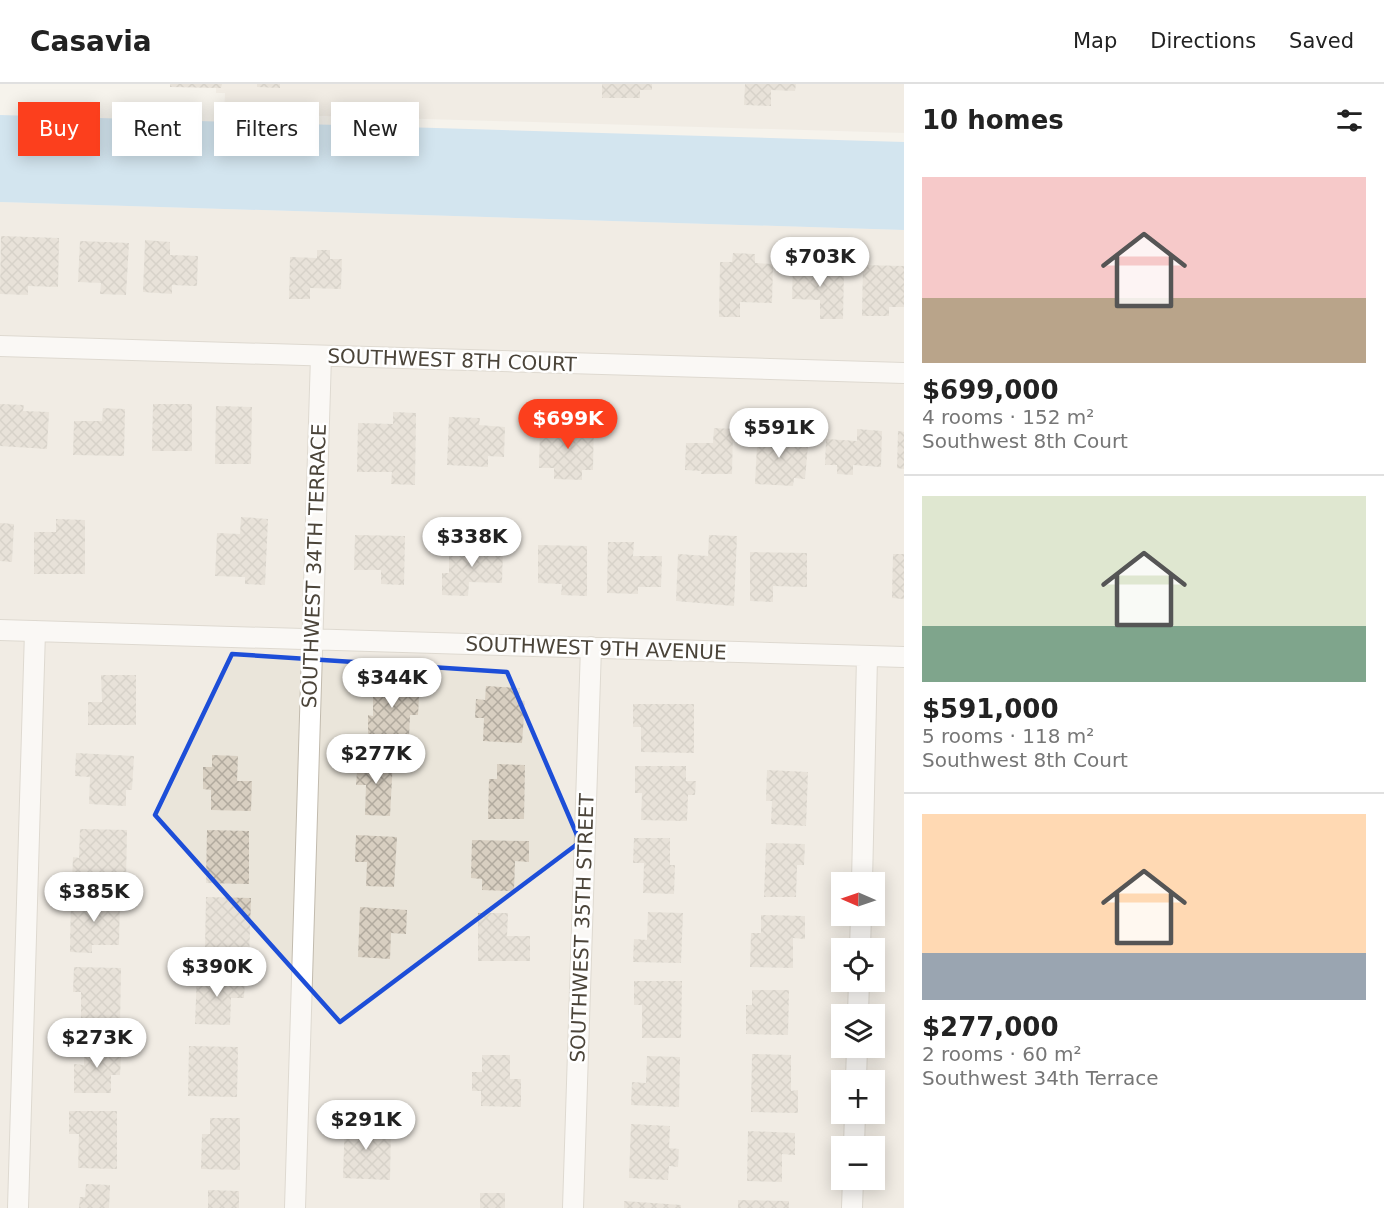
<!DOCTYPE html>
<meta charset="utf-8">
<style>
:root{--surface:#fff;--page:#f2f2f2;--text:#222;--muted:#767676;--line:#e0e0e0;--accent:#fc3f1d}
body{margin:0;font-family:"DejaVu Sans",sans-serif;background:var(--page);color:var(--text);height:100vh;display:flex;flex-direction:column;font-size:22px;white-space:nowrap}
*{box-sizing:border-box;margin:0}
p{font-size:20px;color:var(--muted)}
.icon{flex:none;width:33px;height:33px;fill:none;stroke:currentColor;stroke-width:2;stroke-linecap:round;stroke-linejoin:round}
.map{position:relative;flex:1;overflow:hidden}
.sheet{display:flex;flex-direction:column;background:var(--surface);width:480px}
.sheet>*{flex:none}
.banner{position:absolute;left:18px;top:18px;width:570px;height:54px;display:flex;gap:12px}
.needle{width:39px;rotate:272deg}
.buttons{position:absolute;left:831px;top:788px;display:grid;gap:12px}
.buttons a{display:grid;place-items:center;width:54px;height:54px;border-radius:0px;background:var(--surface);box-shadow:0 3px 15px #0003;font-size:30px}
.price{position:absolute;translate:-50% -51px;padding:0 14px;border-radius:21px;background:#fff;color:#222;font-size:20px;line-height:39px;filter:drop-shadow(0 2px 3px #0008)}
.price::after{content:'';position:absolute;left:50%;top:36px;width:18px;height:14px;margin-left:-9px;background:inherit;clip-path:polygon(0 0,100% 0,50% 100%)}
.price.selected{background:var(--accent);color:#fff}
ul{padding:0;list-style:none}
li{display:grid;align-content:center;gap:12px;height:318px;padding:0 18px}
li+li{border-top:2px solid var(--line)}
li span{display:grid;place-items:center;height:186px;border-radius:0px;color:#555}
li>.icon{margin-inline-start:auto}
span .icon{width:108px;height:108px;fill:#fffc;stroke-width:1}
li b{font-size:26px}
h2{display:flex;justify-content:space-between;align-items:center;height:72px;padding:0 18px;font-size:26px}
.pill{padding:0 21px;border-radius:0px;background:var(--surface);box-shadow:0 3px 15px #0003;font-size:21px;line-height:54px}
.pill.selected{background:var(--accent);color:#fff}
header{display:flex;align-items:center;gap:36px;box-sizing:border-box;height:84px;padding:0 30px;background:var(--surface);border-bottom:2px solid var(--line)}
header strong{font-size:28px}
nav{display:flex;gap:33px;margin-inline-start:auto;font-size:21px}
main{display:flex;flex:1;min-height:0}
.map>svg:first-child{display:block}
</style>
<header>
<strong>Casavia</strong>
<nav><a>Map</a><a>Directions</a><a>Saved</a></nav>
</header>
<main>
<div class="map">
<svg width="904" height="1124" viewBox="0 0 904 1124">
<defs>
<pattern id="building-cross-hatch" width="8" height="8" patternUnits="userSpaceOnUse" patternTransform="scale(1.5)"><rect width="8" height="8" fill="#d8cfc1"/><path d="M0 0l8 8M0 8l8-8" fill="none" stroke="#b1aa9e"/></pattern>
</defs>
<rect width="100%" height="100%" fill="#f6f3ec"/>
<path fill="#eae5da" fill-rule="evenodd" d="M216 0H904V49L224 29 225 9H216Z
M0 118 904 146V1124H0ZM842 798H874V831H842ZM842 864H874V897H842ZM842 930H874V963H842ZM842 996H874V1029H842ZM842 1062H874V1095H842Z"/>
<path fill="#a9d4f2" d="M0 31 904 58V146L0 118Z"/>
<path fill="url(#building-cross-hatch)" d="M170 0H222L221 4 170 3Z
M257 0H280V4L257 3Z
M602 0H652V6H640V14H602Z
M745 0H796L795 7 771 6V22L744 21Z
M1 152 59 154 58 203 28 202V211L0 210Z
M145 156 170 158V171L198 172 197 202 172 201V210L143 208Z
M80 157 129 159 126 211 100 210 101 199 78 198Z
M317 166H330V175H342L341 205 310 204V215H289L290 173 317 174Z
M733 169 755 170V179L773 180 772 219 740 218V233H719L720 178H732Z
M793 179 830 180V184H844L843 235H820V216L792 215Z
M863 181 904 182V223H889V232H862Z
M0 320 24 321 23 327 49 328 47 365 0 362Z
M153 320H192V367H152Z
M216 322 252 323 251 380H215Z
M103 324 125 325 124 372 73 371 74 337H102Z
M393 328 416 329 415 401 391 400 392 388H357L358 339 393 340Z
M449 333 480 334 479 341 505 343 504 373 488 372V383L447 381Z
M574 333 594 334 593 386H582V396L554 395V384H539L540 346H573Z
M758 342 780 344 779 359 808 361 805 395 794 394 793 402 755 400Z
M714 344 733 345 732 390H701L702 387 685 386 686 359H713Z
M857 345 882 347 881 383 853 381V391L837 390V381H825L826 355 857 357Z
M898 347 904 348V385L897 384Z
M241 433 268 435 265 501 245 500V493L215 492 217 449 240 450Z
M56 435 85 436V490H34V448H56Z
M0 439 14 440 12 478 0 477Z
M355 451 405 452 404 501 381 500V486H354Z
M709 451 737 452 734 522 676 517 678 470 708 472Z
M608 458H634L633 472H662L661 503H638V510L607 509Z
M449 460 503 462 502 499 469 498 468 512 442 511V489H449Z
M538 461 587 462V512L561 511 562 500 538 499Z
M750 468 807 469V503L773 502V518L750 517Z
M893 470H904V515L892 514Z
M101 591H136V641H88V618H102Z
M373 597H411V612L419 613 418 631H410L409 653 368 652V631L373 632Z
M486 602 520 604 519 616 525 617 522 659 483 657 484 634H475L476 615 485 616Z
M633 620H694V669L641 668V643H633Z
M76 669 134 672 132 706H126V722L89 720 90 693 75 692Z
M212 671 238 672 237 697H252L251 727 211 726V706L203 705V683H212Z
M358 674 393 676 390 732 365 731 366 701H356Z
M497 680 525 681 524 735H488L489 695H497Z
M635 682H686V697H696L695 711H688L687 737 641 736 642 709H635Z
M767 686 808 688 806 742 771 740 772 717H766Z
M80 745 127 746 126 798 72 796 73 773 79 774Z
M207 746 249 747V800L206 799Z
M356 751 397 753 394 803 366 802 367 778H355Z
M634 754H670V781H675L674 810 643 809 644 779H633Z
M472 756 529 757V778L515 777 514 807 482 806V795L471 794Z
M766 759 805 760 804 781H797L796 813H764Z
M71 812 120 813 119 861H92V869L70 868Z
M206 813 251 814 249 876 227 875V866L205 865Z
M360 823 407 826 406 850 391 849 390 875 358 873Z
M648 828 683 829 681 879 633 878 634 855 647 856Z
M478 829H508L507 852H530V877H478Z
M761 831 805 832V855L793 854V884L750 883 751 849H761Z
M74 883 121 884 120 944 81 943V908H73Z
M197 890 245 892 244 914H231L230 941 195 940Z
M634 897H682L681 954H642V921H634Z
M752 906H789L788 951 746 950V921H752Z
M84 958H113V973H121L120 991H111V1009H74V980L84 981Z
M189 962 238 963 237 1013 188 1012Z
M752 970 791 971V1007L798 1006V1029L751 1028Z
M482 971H510V995H521V1023L481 1022V1007H472V988H482Z
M647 972 680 973 679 1023 631 1021 632 998 646 999Z
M69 1027H117V1085L78 1084 79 1050H69Z
M345 1033 368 1034V1043H391L390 1096 343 1094Z
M210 1034H240V1086L201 1085 202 1050H210Z
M631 1040 670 1042 669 1064 679 1065 678 1083 669 1082 668 1096 629 1094Z
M748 1047 795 1049V1071L782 1070V1098L747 1097Z
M86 1100 110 1101 109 1124H79L80 1113H85Z
M208 1106 239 1107V1124H208Z
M480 1109H505V1124H480Z
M738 1116 789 1117V1124H738Z
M624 1117 681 1121V1124H624Z"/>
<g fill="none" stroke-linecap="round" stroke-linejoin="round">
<g stroke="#c2bbae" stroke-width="22">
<path id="minor" d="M0 262 904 289
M0 546 904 573
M862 798 867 573
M860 864 861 831
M858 930 859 897
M856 996 857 963
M854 1062 855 1029
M18 1124 35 547
M295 1124 321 272
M573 1124 591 563
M852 1124 853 1095"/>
</g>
<use href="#minor" stroke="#fff" stroke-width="20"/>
</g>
<path d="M0 0H904V1124H0ZM232 570 507 588 580 758 340 938 155 731Z" fill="#f6f3ec" fill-opacity=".55" fill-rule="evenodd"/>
<path fill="none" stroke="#1d4ed8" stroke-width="4.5" stroke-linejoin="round" d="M232 570 507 588 580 758 340 938 155 731Z"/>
<g text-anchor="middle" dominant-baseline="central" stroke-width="5" stroke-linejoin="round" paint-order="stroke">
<g font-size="20" fill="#4b4439" stroke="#fff">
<text transform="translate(452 276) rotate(2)">SOUTHWEST 8TH COURT</text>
<text transform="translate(314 482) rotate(-88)">SOUTHWEST 34TH TERRACE</text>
<text transform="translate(596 564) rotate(2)">SOUTHWEST 9TH AVENUE</text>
<text transform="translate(582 844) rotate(-88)">SOUTHWEST 35TH STREET</text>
</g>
</g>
</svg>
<div class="buttons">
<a><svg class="needle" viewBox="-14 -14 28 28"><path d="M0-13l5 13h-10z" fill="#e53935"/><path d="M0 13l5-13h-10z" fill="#767676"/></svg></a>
<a><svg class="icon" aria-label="locate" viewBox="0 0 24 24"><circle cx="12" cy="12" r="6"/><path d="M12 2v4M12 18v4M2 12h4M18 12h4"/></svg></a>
<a><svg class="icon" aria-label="layers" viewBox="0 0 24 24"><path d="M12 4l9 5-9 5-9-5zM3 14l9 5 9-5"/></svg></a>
<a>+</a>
<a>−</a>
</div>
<b class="price" style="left:820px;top:204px">$703K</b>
<b class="price selected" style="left:568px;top:366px">$699K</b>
<b class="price" style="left:779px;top:375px">$591K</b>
<b class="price" style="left:472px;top:484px">$338K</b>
<b class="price" style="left:392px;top:625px">$344K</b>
<b class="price" style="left:376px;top:701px">$277K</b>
<b class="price" style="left:94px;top:839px">$385K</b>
<b class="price" style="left:217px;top:914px">$390K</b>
<b class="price" style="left:97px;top:985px">$273K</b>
<b class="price" style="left:366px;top:1067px">$291K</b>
<div class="banner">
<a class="pill selected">Buy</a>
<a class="pill">Rent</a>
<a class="pill">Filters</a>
<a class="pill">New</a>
</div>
</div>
<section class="sheet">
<h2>10 homes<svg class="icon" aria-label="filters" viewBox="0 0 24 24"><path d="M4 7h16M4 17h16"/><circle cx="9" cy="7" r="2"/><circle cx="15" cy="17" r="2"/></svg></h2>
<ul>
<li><span style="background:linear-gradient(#f6c9c9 65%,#b9a48a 0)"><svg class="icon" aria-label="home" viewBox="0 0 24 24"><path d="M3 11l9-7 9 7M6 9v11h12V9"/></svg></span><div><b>$699,000</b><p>4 rooms · 152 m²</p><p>Southwest 8th Court</p></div></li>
<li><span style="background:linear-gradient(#dfe7d0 70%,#7fa58c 0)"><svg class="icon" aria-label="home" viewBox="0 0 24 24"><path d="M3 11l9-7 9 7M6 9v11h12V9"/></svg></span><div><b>$591,000</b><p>5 rooms · 118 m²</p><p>Southwest 8th Court</p></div></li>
<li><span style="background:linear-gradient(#ffd9b3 75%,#9aa5b1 0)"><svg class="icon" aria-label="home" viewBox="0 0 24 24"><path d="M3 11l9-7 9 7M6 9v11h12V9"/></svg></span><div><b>$277,000</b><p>2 rooms · 60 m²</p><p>Southwest 34th Terrace</p></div></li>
</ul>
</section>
</main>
